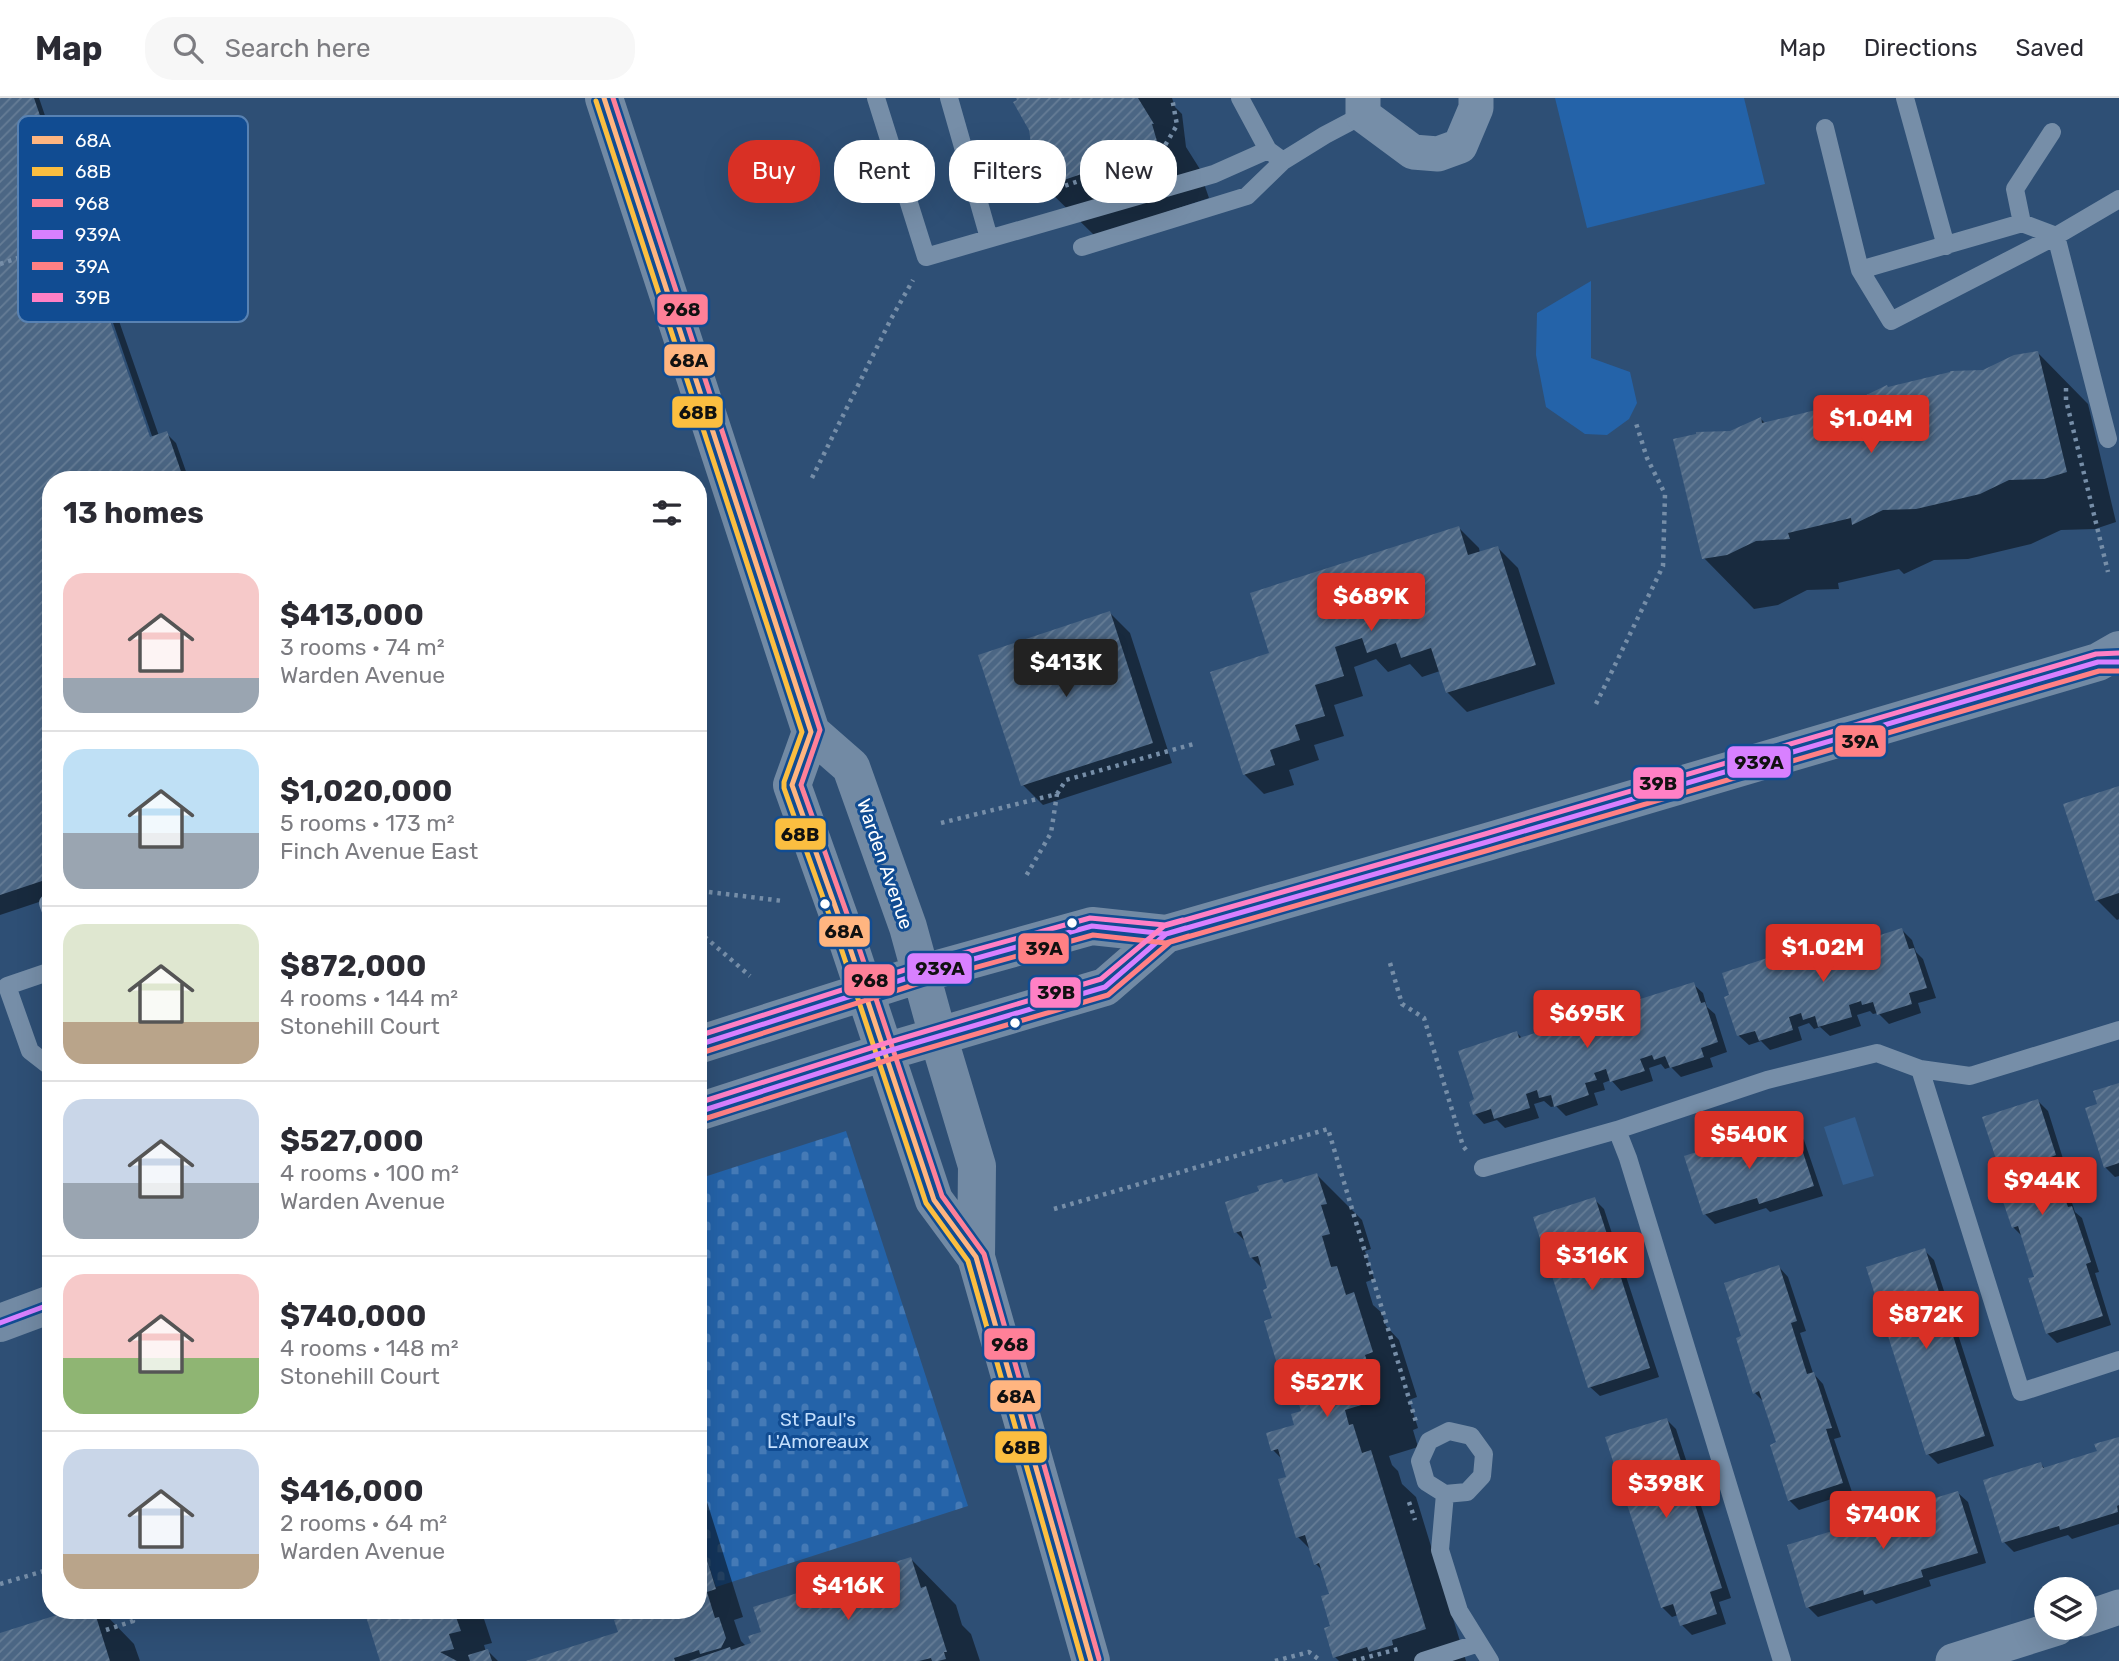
<!DOCTYPE html>
<meta charset="utf-8">
<style>
:root{--surface:#fff;--page:#f7f7f7;--text:#2b2b33;--muted:#7c7c81;--line:#e1e1e2;--accent:#d93025}
body{margin:0;font-family:Rubik,sans-serif;background:var(--page);color:var(--text);height:100vh;display:flex;flex-direction:column;font-size:26px;white-space:nowrap}
*{box-sizing:border-box;margin:0}
p{font-size:23px;color:var(--muted)}
.icon{flex:none;width:38px;height:38px;fill:none;stroke:currentColor;stroke-width:2;stroke-linecap:round;stroke-linejoin:round}
.map{position:relative;flex:1;overflow:hidden}
.panel{position:absolute;left:42px;top:373px;width:665px;height:1148px;display:flex;flex-direction:column;background:var(--surface);border-radius:28px;box-shadow:0 7px 28px #0002}
.panel>*{flex:none}
.banner{position:absolute;left:728px;top:42px;width:665px;height:63px;display:flex;gap:14px}
.buttons{position:absolute;left:2034px;top:1479px;display:grid;gap:14px}
.buttons a{display:grid;place-items:center;width:63px;height:63px;border-radius:50%;background:var(--surface);box-shadow:0 7px 28px #0002;font-size:35px}
.price{position:absolute;translate:-50% -60px;padding:0 16px;border-radius:7px;background:var(--accent);color:#fff;font-size:23px;line-height:46px;filter:drop-shadow(0 2px 4px #0008)}
.price::after{content:'';position:absolute;left:50%;top:42px;width:21px;height:16px;margin-left:-10px;background:inherit;clip-path:polygon(0 0,100% 0,50% 100%)}
.price.active{background:#222;color:#fff}
ul{padding:0;list-style:none}
li{display:flex;align-items:center;gap:21px;height:175px;padding:0 21px}
li+li{border-top:2px solid var(--line)}
li span{display:grid;place-items:center;flex:none;width:196px;height:140px;border-radius:21px;color:#555}
li>.icon{margin-inline-start:auto}
span .icon{width:84px;height:84px;fill:#fffc;stroke-width:1}
li b{font-size:30px}
h2{display:flex;justify-content:space-between;align-items:center;height:84px;padding:0 21px;font-size:30px}
.chip{padding:0 24px;border-radius:28px;background:var(--surface);box-shadow:0 7px 28px #0002;font-size:24px;line-height:63px}
.chip.active{background:var(--accent);color:#fff}
header{display:flex;align-items:center;gap:42px;box-sizing:border-box;height:98px;padding:0 35px;background:var(--surface);border-bottom:2px solid var(--line)}
header strong{font-size:33px}
nav{display:flex;gap:38px;margin-inline-start:auto;font-size:24px}
.search{width:490px;height:63px;background:var(--page);display:flex;align-items:center;gap:18px;box-sizing:border-box;padding:0 24px;border-radius:28px;color:var(--muted);font-size:26px}
.map>svg:first-child{display:block}
</style>
<header>
<strong>Map</strong>
<div class="search"><svg class="icon" aria-label="search" viewBox="0 0 24 24"><circle cx="10" cy="10" r="6"/><path d="M15 15l6 6"/></svg>Search here</div>
<nav><a>Map</a><a>Directions</a><a>Saved</a></nav>
</header>
<div class="map">
<svg width="2119" height="1563" viewBox="0 0 2119 1563">
<defs>
<pattern id="cemetery-stones" width="16" height="16" patternUnits="userSpaceOnUse" patternTransform="scale(1.75)"><rect width="16" height="16" fill="#2463a9"/><path d="M2 7V4a2 2 0 0 1 4 0v3zM10 15v-3a2 2 0 0 1 4 0v3z" fill="#457ab6"/></pattern>
<pattern id="building-hatch" width="6" height="6" patternUnits="userSpaceOnUse" patternTransform="scale(1.75)"><rect width="6" height="6" fill="#4b6684"/><path d="M-1 1l2-2M0 6l6-6M5 7l2-2" fill="none" stroke="#667d96"/></pattern>
</defs>
<rect width="100%" height="100%" fill="#2e4f75"/>
<path fill="#2463a9" d="M1555 0H1744L1765 86 1587 130Z
M1591 183V260L1630 274 1637 305 1629 321 1607 337 1585 336 1546 309 1536 257 1537 215Z"/>
<path fill="url(#cemetery-stones)" d="M846 1033 968 1408 716 1489 698 1434V1081Z"/>
<path fill="#335e8f" d="M1855 1019 1874 1078 1843 1087 1824 1029Z"/>
<path fill="#0007" fill-rule="evenodd" d="M0 0H39L80 120 78 126 98 185 106 193 114 218 119 223 159 338 166 335 176 345 189 382H51V800L0 817ZM110 216 153 341H149L107 217Z
M1018 0H1172L1175 9 1182 16 1186 49 1203 76 1201 77 1209 100 1095 138 1044 88 1031 31Z
M2038 255 2088 306 2116 424 2095 431 2061 432 2031 446 1968 461 1934 462 1904 476 1899 471 1838 485 1839 491 1807 492 1778 507 1754 511 1704 460 1730 335 1761 321 1766 326 1984 274Z
M1459 430 1479 450 1480 455 1498 450 1518 470 1555 586 1467 614 1447 594 1440 573 1422 579 1410 566 1388 574 1376 561 1354 569 1363 598 1334 607 1344 638 1314 647 1319 662 1289 672 1294 687 1264 696 1245 677 1212 575 1271 556Z
M1110 515 1130 535 1172 665 1043 707 1023 687Z
M2119 690V821L2117 822 2097 802Z
M1902 832 1912 842 1916 854 1923 861 1936 900 1918 905 1921 915 1889 926 1878 915 1873 916 1870 913 1857 917 1861 928 1830 938 1820 929 1814 931 1809 925 1798 929 1802 942 1770 952 1761 943 1749 947 1739 938 1727 900 1781 857 1787 862 1841 845 1846 850Z
M1693 886 1703 895 1707 909 1715 916 1727 954 1710 960 1713 969 1681 979 1671 969 1665 971 1661 966 1649 970 1653 983 1621 993 1611 982 1603 985 1605 992 1594 995 1598 1007 1566 1018 1556 1008 1551 1009 1544 1003 1534 1006 1539 1020 1505 1030 1497 1022 1484 1026 1475 1016 1476 1002 1517 935 1523 941 1579 923 1632 898 1637 904Z
M2119 987V1078L2115 1079 2105 1069 2099 1008Z
M2038 1003 2048 1013 2065 1067 2060 1068 2075 1114 2082 1120 2099 1174 2095 1175 2111 1227 2057 1245 2047 1235 2036 1180 2023 1139 2013 1129 2002 1074Z
M1795 1032 1804 1042 1823 1098 1770 1114 1766 1110 1715 1126 1705 1116 1686 1059 1740 1042 1745 1047Z
M1317 1077 1362 1122 1371 1151 1365 1153 1374 1181 1366 1184 1373 1207 1382 1215 1386 1228 1399 1242 1417 1299 1409 1302 1418 1330 1413 1332 1418 1349 1389 1358 1392 1367 1398 1373 1402 1386 1416 1399 1466 1563H1339L1335 1559 1331 1497 1324 1474 1316 1466 1312 1453 1298 1439 1289 1380 1283 1362 1273 1352 1296 1328 1303 1314 1297 1295 1284 1281 1269 1191 1264 1172 1251 1159 1247 1145 1236 1134 1285 1086Z
M1594 1101 1604 1111 1659 1279 1600 1298 1590 1289Z
M1924 1152 1934 1162 1994 1348 1938 1366 1928 1356Z
M1779 1169 1788 1179 1806 1233 1800 1235 1813 1275 1823 1286 1841 1339 1834 1341 1852 1394 1799 1412 1789 1402 1778 1346 1765 1305 1755 1295 1743 1239Z
M1667 1322 1676 1331 1731 1500 1719 1504 1726 1526 1692 1537 1682 1527 1678 1517 1672 1519 1662 1509Z
M2119 1341V1426L2072 1441 2068 1437 2014 1454 2004 1444 2041 1366 2045 1371 2099 1355Z
M698 1375 743 1519 734 1522 741 1543 747 1549 911 1461 956 1507 962 1527 971 1536 980 1563H530L620 1535 644 1512H698Z
M1958 1395 1968 1404 1986 1465 1929 1482 1931 1488 1876 1506 1872 1502 1818 1519 1808 1509 1845 1431 1849 1435 1903 1419Z
M60 1512H101L134 1546 140 1563H0V1537L62 1517Z
M366 1512H481L492 1545 484 1547 486 1554 488 1553 498 1563H382Z"/>
<path fill="url(#building-hatch)" d="M0 0H34L71 109 69 115 77 140 90 179 96 182 150 339 167 333 184 382H51V780L0 797Z
M1016 0H1138L1154 26H1152L1159 50 1043 89 1034 66 1029 32 1013 4 1017 2Z
M2038 253 2067 374 2044 381 2009 382 1980 396 1916 411 1883 412 1852 427 1851 420 1788 435 1790 441 1756 443 1727 457 1702 461 1673 341 1696 336V334L1730 333 1761 319 1762 325 1824 310 1822 304 1856 302 1887 287 1888 289 1950 274V273L1983 272 2014 257Z
M1459 428 1468 457 1498 448 1536 567 1446 595 1431 550 1401 560 1396 545 1367 555 1362 540 1335 549 1344 578 1315 587 1325 618 1295 627 1300 642 1270 652 1275 667 1243 677 1210 574 1269 555 1250 495Z
M1110 513 1153 645 1021 688 978 557Z
M2119 688V795L2095 803 2063 706Z
M1902 830 1909 851 1914 850 1927 890 1909 895 1912 906 1877 917 1873 904 1862 907 1861 903 1849 907 1852 919 1818 929 1815 918 1803 922 1801 915 1789 919 1793 932 1759 943 1755 933 1737 938 1724 899 1729 897 1722 875 1782 855 1784 861 1841 843 1843 849Z
M1694 884 1701 905 1705 904 1718 944 1701 950 1704 959 1670 970 1665 958 1654 962 1652 957 1640 961 1645 973 1610 984 1606 971 1594 975 1597 982 1585 985 1589 997 1554 1009 1551 997 1539 1000 1537 992 1526 996 1530 1010 1494 1021 1491 1011 1473 1017 1469 1004 1474 1001 1458 953 1517 933 1519 940 1577 922 1575 915 1632 896 1634 903Z
M2119 985V1065L2104 1070 2085 1010 2097 1006 2093 993Z
M2038 1001 2056 1057 2051 1059 2068 1109 2072 1108 2091 1164 2086 1166 2103 1218 2046 1236 2028 1180 2034 1179 2018 1128 2012 1130 1993 1074 2000 1073 1982 1019Z
M1795 1030 1814 1088 1759 1106 1757 1100 1703 1117 1684 1058 1740 1040 1742 1046Z
M1317 1075 1327 1106 1321 1107 1330 1136 1322 1138 1331 1169 1337 1168 1346 1197 1354 1194 1373 1254 1365 1257 1374 1285 1369 1287 1374 1303 1345 1312 1349 1327 1353 1326 1362 1355 1371 1352 1426 1531 1392 1542 1393 1547 1369 1554 1367 1549 1333 1560 1324 1530 1330 1528 1321 1498 1329 1496 1319 1465 1314 1467 1305 1437 1296 1440 1278 1381 1286 1379 1278 1351 1271 1353 1266 1335 1294 1327 1291 1316 1301 1313 1291 1279 1282 1282 1264 1223 1272 1220 1263 1192 1267 1190 1258 1158 1250 1160 1241 1133 1234 1135 1225 1104 1259 1093 1257 1088 1282 1081 1284 1085Z
M1595 1099 1650 1270 1588 1290 1533 1119Z
M1925 1150 1985 1338 1926 1357 1866 1169Z
M1779 1167 1797 1223 1791 1225 1807 1276 1814 1274 1832 1330 1826 1331 1843 1385 1788 1403 1770 1347 1776 1344 1759 1293 1753 1296 1736 1240 1741 1238 1724 1185Z
M1667 1320 1722 1490 1710 1494 1717 1516 1680 1528 1673 1506 1661 1510 1605 1339Z
M2119 1339V1407L2117 1408 2118 1414 2060 1432 2059 1428 2002 1445 1983 1382 2041 1364 2043 1370 2097 1353 2094 1346Z
M1958 1393 1978 1455 1921 1472 1923 1479 1864 1497 1863 1492 1806 1510 1787 1447 1845 1429 1847 1434 1901 1417 1899 1411Z
M699 1436 716 1491 707 1494 715 1520 719 1519 726 1540 721 1550 700 1556 699 1552 674 1560 675 1563H526L618 1534 614 1522 642 1512H698Z
M911 1459 921 1490 926 1488 947 1554H944L946 1561 938 1563H932L931 1560 919 1563H689L730 1549 731 1552 751 1545 748 1538 761 1534 753 1509Z
M59 1512H94L110 1563H0V1535L60 1516Z
M364 1512H463L464 1517 456 1519 461 1533 449 1536 454 1551 440 1554 457 1563H380Z
M488 1551 492 1563H470L468 1557Z"/>
<g fill="none" stroke-linecap="round" stroke-linejoin="round">
<path stroke="#768ea8" stroke-width="4.5" stroke-dasharray="3.5 5" stroke-linecap="butt" d="M1049 93 1160 56 1177 27 1172 0
M0 166 121 125
M2066 290V302L2108 474
M812 380 891 221 913 182
M1596 606 1663 468 1665 396 1647 360 1635 322
M1057 696 1066 682 1197 645
M941 725 1057 696 1051 735 1026 778
M709 794 783 803
M698 833 750 878
M1390 865 1402 906 1424 920 1463 1048 1467 1053
M1054 1111 1328 1031 1416 1324
M1409 1404 1415 1422
M0 1486 51 1471
M106 1532 133 1523 130 1512
M1275 1563 1309 1554 1321 1563
M1353 1563 1402 1550"/>
<path stroke="#768ea8" stroke-width="18" d="M876 0 926 159 1214 76 1268 52 1283 63 1325 37 1363 17
M949 0 989 140
M1240 0 1268 52
M1905 0 1946 148
M1825 30 1860 172 1891 223 2056 138 2119 101
M2022 125 2015 91 2052 34
M1082 149 1247 98 1283 63
M1860 172 2022 125 2056 138 2108 341
M51 804 48 805 51 813
M51 873 7 888 30 953 48 967H51
M1920 971 2021 1294 2119 1262
M1617 1032 1628 1060 1782 1563
M1483 1070 1617 1032 1767 982 1877 955 1920 971 1970 978 2119 932
M1449 1333 1471 1338 1484 1356 1482 1378 1467 1394 1445 1396 1426 1384 1420 1363 1429 1343Z
M1445 1396 1440 1452 1459 1513 1490 1563
M1423 1563 1479 1545"/>
<path stroke="#768ea8" stroke-width="35" d="M1363 0V17L1413 54 1438 56 1460 48 1476 10V0
M2084 1521 2119 1509
M1953 1563 2057 1530"/>
<path stroke="#728aa4" stroke-width="38" d="M604 0 811 634 851 669 908 829 938 938 977 1068 976 1159 1091 1563
M811 634 792 687 849 847 934 1102 976 1159
M698 947 920 876 1092 828 1166 836 1487 744 2098 564 2119 552
M698 1014 885 954 1105 889 1166 836
M0 1225 51 1206"/>
<g stroke="#114c92" stroke-width="10">
<path id="bus-1" d="M604 0 811 634 792 687 849 847 934 1102 976 1159 1091 1563"/>
</g>
<g stroke="#114c92" stroke-width="10">
<path id="bus-2" d="M596 3 802 634 784 684V690L841 850 926 1105 968 1163 1082 1563"/>
</g>
<g stroke="#114c92" stroke-width="10">
<path id="bus-3" d="M613 0 820 632 801 687 857 844 942 1098 984 1156 1099 1561"/>
</g>
<g stroke="#114c92" stroke-width="10">
<path id="bus-4" d="M698 947 920 876 1092 828 1166 836 1186 830
M698 1014 885 954 1105 889 1166 836 1487 744 2098 564H2119
M0 1225 51 1206"/>
</g>
<g stroke="#114c92" stroke-width="10">
<path id="bus-5" d="M701 955 923 884 1093 837 1166 845 1189 838
M701 1022 888 962 1108 897 1170 844 1489 752 2099 573H2119"/>
</g>
<g stroke="#114c92" stroke-width="10">
<path id="bus-6" d="M698 938 917 868 1090 820 1165 827 1183 822
M698 1005 883 946 1101 881 1164 828 1485 736 2096 556 2119 555"/>
</g>
<use href="#bus-1" stroke="#ffb580" stroke-width="5"/>
<use href="#bus-2" stroke="#fbbe40" stroke-width="5"/>
<use href="#bus-3" stroke="#ff8098" stroke-width="5"/>
<use href="#bus-4" stroke="#d880ff" stroke-width="5"/>
<use href="#bus-5" stroke="#ff8084" stroke-width="5"/>
<use href="#bus-6" stroke="#ff80c5" stroke-width="5"/>
</g>
<g fill="#fff" stroke="#114c92" stroke-width="2.5">
<circle cx="825" cy="806" r="6"/>
<circle cx="1072" cy="825" r="6"/>
<circle cx="1015" cy="925" r="6"/>
</g>
<g text-anchor="middle" dominant-baseline="central" stroke-width="6" stroke-linejoin="round" paint-order="stroke">
<g font-size="19" fill="#fff" stroke="#114c92">
<text transform="translate(885 766) rotate(71)">Warden Avenue</text>
</g>
<g font-size="19" fill="#c4dffd" stroke="#114c92">
<text x="818" y="1321">St Paul's<tspan x="818" dy="22">L'Amoreaux</tspan></text>
</g>
</g>
<rect x="18" y="18" width="230" height="206" rx="10" fill="#114c92" stroke="#5882b3" stroke-width="2"/>
<rect x="32" y="38" width="31" height="8" fill="#ffb580"/>
<rect x="32" y="69" width="31" height="9" fill="#fbbe40"/>
<rect x="32" y="101" width="31" height="8" fill="#ff8098"/>
<rect x="32" y="132" width="31" height="9" fill="#d880ff"/>
<rect x="32" y="164" width="31" height="8" fill="#ff8084"/>
<rect x="32" y="195" width="31" height="9" fill="#ff80c5"/>
<g font-size="19" fill="#fff">
<text x="75" y="49">68A</text>
<text x="75" y="80">68B</text>
<text x="75" y="112">968</text>
<text x="75" y="143">939A</text>
<text x="75" y="175">39A</text>
<text x="75" y="206">39B</text>
</g>
<g stroke="#114c92" stroke-width="2.5">
<rect x="656" y="195" width="53" height="33" rx="7" fill="#ff8098"/>
<rect x="663" y="245" width="53" height="34" rx="7" fill="#ffb580"/>
<rect x="671" y="297" width="53" height="34" rx="7" fill="#fbbe40"/>
<rect x="1834" y="626" width="53" height="34" rx="7" fill="#ff8084"/>
<rect x="1726" y="647" width="66" height="34" rx="7" fill="#d880ff"/>
<rect x="1632" y="668" width="53" height="34" rx="7" fill="#ff80c5"/>
<rect x="774" y="719" width="53" height="34" rx="7" fill="#fbbe40"/>
<rect x="818" y="817" width="53" height="33" rx="7" fill="#ffb580"/>
<rect x="1017" y="834" width="53" height="33" rx="7" fill="#ff8084"/>
<rect x="906" y="854" width="67" height="33" rx="7" fill="#d880ff"/>
<rect x="843" y="865" width="53" height="34" rx="7" fill="#ff8098"/>
<rect x="1029" y="878" width="53" height="33" rx="7" fill="#ff80c5"/>
<rect x="983" y="1229" width="53" height="34" rx="7" fill="#ff8098"/>
<rect x="989" y="1281" width="53" height="34" rx="7" fill="#ffb580"/>
<rect x="994" y="1332" width="54" height="34" rx="7" fill="#fbbe40"/>
</g>
<g font-size="19" text-anchor="middle" font-weight="bold" fill="#111">
<text x="682" y="218">968</text>
<text x="689" y="269">68A</text>
<text x="698" y="321">68B</text>
<text x="1860" y="650">39A</text>
<text x="1759" y="671">939A</text>
<text x="1658" y="692">39B</text>
<text x="800" y="743">68B</text>
<text x="844" y="840">68A</text>
<text x="1044" y="857">39A</text>
<text x="940" y="877">939A</text>
<text x="870" y="889">968</text>
<text x="1056" y="901">39B</text>
<text x="1010" y="1253">968</text>
<text x="1016" y="1305">68A</text>
<text x="1021" y="1356">68B</text>
</g>
</svg>
<div class="buttons">
<a><svg class="icon" aria-label="layers" viewBox="0 0 24 24"><path d="M12 4l9 5-9 5-9-5zM3 14l9 5 9-5"/></svg></a>
</div>
<b class="price" style="left:1871px;top:357px">$1.04M</b>
<b class="price" style="left:1371px;top:535px">$689K</b>
<b class="price active" style="left:1066px;top:601px">$413K</b>
<b class="price" style="left:1823px;top:886px">$1.02M</b>
<b class="price" style="left:1587px;top:952px">$695K</b>
<b class="price" style="left:1749px;top:1073px">$540K</b>
<b class="price" style="left:2042px;top:1119px">$944K</b>
<b class="price" style="left:1592px;top:1194px">$316K</b>
<b class="price" style="left:1926px;top:1253px">$872K</b>
<b class="price" style="left:1327px;top:1321px">$527K</b>
<b class="price" style="left:1666px;top:1422px">$398K</b>
<b class="price" style="left:1883px;top:1453px">$740K</b>
<b class="price" style="left:848px;top:1524px">$416K</b>
<div class="banner">
<a class="chip active">Buy</a>
<a class="chip">Rent</a>
<a class="chip">Filters</a>
<a class="chip">New</a>
</div>
<section class="panel">
<h2>13 homes<svg class="icon" aria-label="filters" viewBox="0 0 24 24"><path d="M4 7h16M4 17h16"/><circle cx="9" cy="7" r="2"/><circle cx="15" cy="17" r="2"/></svg></h2>
<ul>
<li><span style="background:linear-gradient(#f6c9c9 75%,#9aa5b1 0)"><svg class="icon" aria-label="home" viewBox="0 0 24 24"><path d="M3 11l9-7 9 7M6 9v11h12V9"/></svg></span><div><b>$413,000</b><p>3 rooms · 74 m²</p><p>Warden Avenue</p></div></li>
<li><span style="background:linear-gradient(#bfe0f5 60%,#9aa5b1 0)"><svg class="icon" aria-label="home" viewBox="0 0 24 24"><path d="M3 11l9-7 9 7M6 9v11h12V9"/></svg></span><div><b>$1,020,000</b><p>5 rooms · 173 m²</p><p>Finch Avenue East</p></div></li>
<li><span style="background:linear-gradient(#dfe7d0 70%,#b9a48a 0)"><svg class="icon" aria-label="home" viewBox="0 0 24 24"><path d="M3 11l9-7 9 7M6 9v11h12V9"/></svg></span><div><b>$872,000</b><p>4 rooms · 144 m²</p><p>Stonehill Court</p></div></li>
<li><span style="background:linear-gradient(#c9d6e8 60%,#9aa5b1 0)"><svg class="icon" aria-label="home" viewBox="0 0 24 24"><path d="M3 11l9-7 9 7M6 9v11h12V9"/></svg></span><div><b>$527,000</b><p>4 rooms · 100 m²</p><p>Warden Avenue</p></div></li>
<li><span style="background:linear-gradient(#f6c9c9 60%,#8fb573 0)"><svg class="icon" aria-label="home" viewBox="0 0 24 24"><path d="M3 11l9-7 9 7M6 9v11h12V9"/></svg></span><div><b>$740,000</b><p>4 rooms · 148 m²</p><p>Stonehill Court</p></div></li>
<li><span style="background:linear-gradient(#c9d6e8 75%,#b9a48a 0)"><svg class="icon" aria-label="home" viewBox="0 0 24 24"><path d="M3 11l9-7 9 7M6 9v11h12V9"/></svg></span><div><b>$416,000</b><p>2 rooms · 64 m²</p><p>Warden Avenue</p></div></li>
</ul>
</section>
</div>
